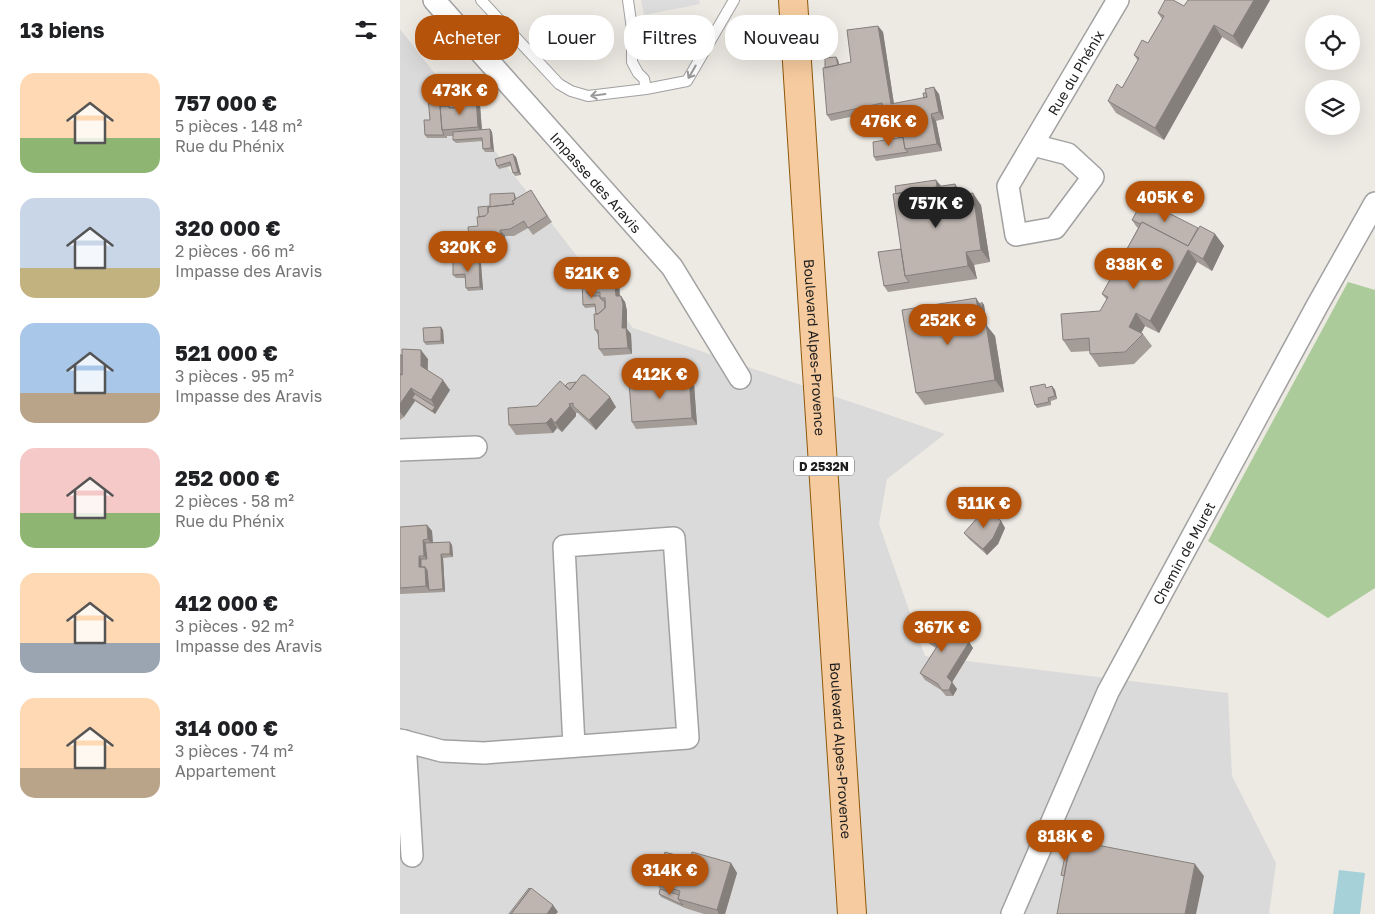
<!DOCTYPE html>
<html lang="fr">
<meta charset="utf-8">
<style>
:root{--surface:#fff;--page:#f2f2f2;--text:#202124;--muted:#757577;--accent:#b45309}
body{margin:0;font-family:"Golos Text",sans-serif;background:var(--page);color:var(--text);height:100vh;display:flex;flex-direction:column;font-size:19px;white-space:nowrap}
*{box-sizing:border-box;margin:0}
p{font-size:16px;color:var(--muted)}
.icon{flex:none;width:28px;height:28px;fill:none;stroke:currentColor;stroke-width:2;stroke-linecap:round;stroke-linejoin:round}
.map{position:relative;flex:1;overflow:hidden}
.details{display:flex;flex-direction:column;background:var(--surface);width:400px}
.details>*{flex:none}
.hud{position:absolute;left:15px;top:15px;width:475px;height:45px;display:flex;gap:10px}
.fabs{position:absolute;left:905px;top:15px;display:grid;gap:10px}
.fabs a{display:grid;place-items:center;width:55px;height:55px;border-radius:50%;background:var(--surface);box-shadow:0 5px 20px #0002;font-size:25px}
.price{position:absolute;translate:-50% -42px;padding:0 11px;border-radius:18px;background:var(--accent);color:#fff;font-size:16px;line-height:32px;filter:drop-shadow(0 1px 2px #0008)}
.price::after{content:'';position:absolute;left:50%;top:30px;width:15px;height:11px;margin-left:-8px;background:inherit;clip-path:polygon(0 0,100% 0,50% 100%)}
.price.selected{background:#222;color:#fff}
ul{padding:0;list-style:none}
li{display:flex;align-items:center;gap:15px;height:125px;padding:0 20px}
li span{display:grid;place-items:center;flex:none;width:140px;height:100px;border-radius:15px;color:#555}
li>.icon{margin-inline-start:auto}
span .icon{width:60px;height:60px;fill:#fffc;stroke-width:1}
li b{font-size:21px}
h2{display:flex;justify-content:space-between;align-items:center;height:60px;padding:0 20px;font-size:21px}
.pill{padding:0 18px;border-radius:20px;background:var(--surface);box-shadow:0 5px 20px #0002;font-size:18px;line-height:45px}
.pill.selected{background:var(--accent);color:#fff}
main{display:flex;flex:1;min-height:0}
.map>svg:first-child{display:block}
</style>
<main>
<section class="details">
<h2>13 biens<svg class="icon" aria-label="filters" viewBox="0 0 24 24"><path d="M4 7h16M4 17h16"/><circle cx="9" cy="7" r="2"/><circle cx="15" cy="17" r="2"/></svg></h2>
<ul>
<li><span style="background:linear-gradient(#ffd9b3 65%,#8fb573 0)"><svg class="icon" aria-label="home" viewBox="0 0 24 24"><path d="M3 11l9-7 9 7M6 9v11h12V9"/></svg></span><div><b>757 000 €</b><p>5 pièces · 148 m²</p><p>Rue du Phénix</p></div></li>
<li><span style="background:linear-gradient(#c9d6e8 70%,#c2b280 0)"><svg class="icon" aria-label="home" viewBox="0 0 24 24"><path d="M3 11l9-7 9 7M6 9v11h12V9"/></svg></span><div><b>320 000 €</b><p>2 pièces · 66 m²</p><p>Impasse des Aravis</p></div></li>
<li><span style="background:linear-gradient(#a9c7e8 70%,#b9a48a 0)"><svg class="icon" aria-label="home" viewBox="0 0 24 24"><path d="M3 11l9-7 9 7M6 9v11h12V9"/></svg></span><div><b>521 000 €</b><p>3 pièces · 95 m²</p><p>Impasse des Aravis</p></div></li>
<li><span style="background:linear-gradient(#f6c9c9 65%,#8fb573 0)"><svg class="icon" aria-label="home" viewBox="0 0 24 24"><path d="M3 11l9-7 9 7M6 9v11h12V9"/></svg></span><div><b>252 000 €</b><p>2 pièces · 58 m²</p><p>Rue du Phénix</p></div></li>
<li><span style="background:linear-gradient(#ffd9b3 70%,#9aa5b1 0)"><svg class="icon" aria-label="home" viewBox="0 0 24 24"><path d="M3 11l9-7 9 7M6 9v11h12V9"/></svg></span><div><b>412 000 €</b><p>3 pièces · 92 m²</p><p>Impasse des Aravis</p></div></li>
<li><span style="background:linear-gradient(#ffd9b3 70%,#b9a48a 0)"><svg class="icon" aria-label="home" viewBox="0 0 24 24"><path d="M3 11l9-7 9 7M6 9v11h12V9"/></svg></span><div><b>314 000 €</b><p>3 pièces · 74 m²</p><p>Appartement</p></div></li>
</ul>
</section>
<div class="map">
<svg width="975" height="914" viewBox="0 0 975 914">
<rect width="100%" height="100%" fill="#ede9e3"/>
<path fill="#dbdada" d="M0 29 233 328 545 434 487 479 479 524 525 656 828 693 832 776 876 863 869 914H0Z"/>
<path fill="#abcb9a" d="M948 282 975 290V588L928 618 808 541Z"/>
<path fill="#ddd" d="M241 0H299L300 4 244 15Z"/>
<path fill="#a6d1d9" d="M939 870 965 873 960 914H933Z"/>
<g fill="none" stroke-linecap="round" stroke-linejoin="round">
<g stroke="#a1a1a1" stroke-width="12">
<path id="lane" d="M81 0 159 84 171 91 188 96 246 89
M228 0 232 29V62L238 73 244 79 246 89 287 81 334 0"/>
</g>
<g stroke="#a1a1a1" stroke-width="24">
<g id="street">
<path id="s1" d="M34 0 272 267 340 378"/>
<path id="s2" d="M633 145 668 154 693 177 655 228 616 235 608 186 718 0"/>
<path d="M0 450 76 447"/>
<path d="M0 740 42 751 84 753 288 738 274 538 164 546 174 746"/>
<path d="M5 741 12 856"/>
<path id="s3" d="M612 914 708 692 917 306 975 203"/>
</g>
</g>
<g stroke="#8d5808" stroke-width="30">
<g id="primary">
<path id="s4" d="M393 0 452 914"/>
</g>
</g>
<use href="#lane" stroke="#fff" stroke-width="10"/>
<use href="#street" stroke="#fff" stroke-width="21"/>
<use href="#primary" stroke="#f6cb9f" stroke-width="28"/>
</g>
<path fill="#a39c97" d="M870 0 842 49 822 37 764 140 716 113 708 101 722 88 738 61 734 55 748 43 762 19 758 13 784 6Z
M478 26 483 32 494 104 524 98 539 94 544 119 536 121 542 151 476 161 474 157 503 137 501 127 490 129 486 123 483 110 431 121 427 115 425 68 436 57 438 60 439 65 451 62Z
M76 98 80 105 82 130 90 129 92 132 94 152H85L83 149V141L56 143 53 140V136H47V138H27L25 135 30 120 44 99V104L63 103Z
M113 154 116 157 121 175 115 176 113 173 111 166 99 169 97 166Z
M536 180 541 186 555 184 562 195 581 205 590 262 574 265 577 279 488 292 484 286 501 249 496 194Z
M131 190 152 222 133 235 128 228 114 236H105L106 248 74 252 70 245 78 226 79 217 90 206 114 193 117 199Z
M732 220 798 228 815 234 824 246 812 271 797 262 759 333 745 326 741 333 743 334 752 346 734 364 699 367 690 354V351L671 352 663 340 700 311 707 300 702 294 738 228 736 226Z
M79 261 81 264 83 290 68 291 66 288 65 278H56L53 275Z
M214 274 219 281 220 296 225 302 227 311V329L231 334 232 354 204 356 199 349 198 335 195 330 196 314V307L185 308 183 305 187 280Z
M576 298 579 303 582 302 584 305 587 326 595 336 604 392 525 405 516 393Z
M43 330 44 344 26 345 24 342Z
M0 355 28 359V370L50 390 35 414 15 401 4 417 0 420Z
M289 378 294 384 297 425 236 429 232 422Z
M165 386 216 407 196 430 180 415 178 413H176V416L162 432 157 428 153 433 116 435 109 425Z
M652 386 655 390 657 399 651 401V405L637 408 635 405 647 388Z
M601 521 605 528 598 544 587 555 569 539 564 533Z
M27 525 32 531 33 543 52 545 53 557 43 558 45 592 0 594V527Z
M518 633 569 642 573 648 552 682 557 689 553 696H546L541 690 525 680 520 673 536 648 522 639Z
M331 863 337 873 325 914H304L285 908 261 897 259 894 260 889 256 883Z"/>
<path fill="#857f7b" d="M854 0H870L842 49 833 36Z
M814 25 822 37 764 140 755 128Z
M478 26 483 32 495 111 491 104Z
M436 57 438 60 441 72 438 69Z
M534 87 539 94 544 119 539 112Z
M42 96 44 99V107L42 104Z
M76 98 80 105 82 133 78 127Z
M531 114 536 121 542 151 537 144Z
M90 129 92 132 94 152 91 148Z
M113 154 116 157 121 175 118 172Z
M536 180 541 186 538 193Z
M555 184 563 196H556Z
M573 193 581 205 590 262 581 250Z
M100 230 105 236 106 248 101 242Z
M815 234 824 246 812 271 803 259Z
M788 250 797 262 759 333 750 321Z
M566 252 574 265 577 279 568 266Z
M79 261 81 264 83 290 80 287Z
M214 274 219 281 220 303 216 296Z
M221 296 225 302 227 311V329L231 334 232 354 228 348 222 328Z
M576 298 582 307V302L584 305 587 326 595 336 604 392 595 380 581 325Z
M736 313 745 326 738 339 729 327Z
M41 327 43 330 44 344 41 341Z
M21 350 28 359 27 375 21 366Z
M289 378 294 384 297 425 292 418Z
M43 380 50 390 35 414 32 411 35 407 31 400Z
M652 386 655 390 657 399 655 396Z
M11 388 17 397 12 398 15 401 4 417 0 412V404Z
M210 397 216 407 196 430 189 420Z
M169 404 176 413V416L162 432 155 423Z
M151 418 157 428 153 433 146 423Z
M601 521 605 528 598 544 587 555 583 549Z
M27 525 32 531 33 546 28 539Z
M23 540 28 546 29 562 24 556Z
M50 542 52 545 53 557 50 554Z
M41 554 43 558 45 592 43 589Z
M19 556 23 562 24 570 19 567Z
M25 567 29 573V590L26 586Z
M569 642 573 648 551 684 547 677Z
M552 682 557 689 553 696 549 690Z
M331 863 337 873 325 914H319L317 910Z
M795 864 804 876 796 914H785Z
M153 905 158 912 156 914H147Z"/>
<path fill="#beb5b0" stroke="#857f7b" d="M765 0H773L784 6 788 0H854L833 36 814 25 755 128 708 101 717 84 722 88 739 58 734 55 742 40 748 43 764 16 758 13Z
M478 26 491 104 527 97 525 89 534 87 539 112 531 114 537 144 505 149 500 120 486 123 482 103 427 115 423 68 451 62 447 30Z
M436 57 438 65 425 68V58Z
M523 93H526L527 97 524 98Z
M42 96V104L63 103V107L50 108 49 106H40L42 130 44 135H25L24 120H30L28 97Z
M76 98 78 127 42 130 40 106H49V108L63 107V99Z
M90 129 91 148 83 149 82 138 53 140V132Z
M503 137 505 149 508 152 474 157 473 142Z
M113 154 118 172 113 173 110 162 97 166 95 159Z
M536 180 537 187 496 194 495 186Z
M555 184 556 196 573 193 581 250 566 252 568 266 505 276 493 194Z
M131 190 147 216 128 228 124 221 110 229 100 230 101 242 70 245 68 227 78 226 77 217 85 216 88 213V207L114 204 112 201Z
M114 193 115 200 112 201 114 204 88 207V213L85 216 79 217 78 207 90 206V194Z
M743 200 798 228 788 246 742 222 740 224 732 220Z
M742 222 788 246 800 226 815 234 803 259 788 250 750 321 736 313 729 327 743 334 725 352 690 354 689 338 663 340 661 314 700 311 708 297 702 294Z
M501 249 505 276 509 282 484 286 478 252Z
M79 261 80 287 66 288 65 274 53 275V262Z
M214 274 216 296H221L223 304 222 328H226L228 348 199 349 198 330H195L194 314H198L205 308V298H200V292L187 293V276Z
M182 280H187V293L190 296H200V298L203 301H205V308L198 314H196L195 304 183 305Z
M576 298 581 325 586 324 595 380 516 393 502 310Z
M41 327V341L24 342 23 328Z
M2 349 21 350V366L43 380 31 400 11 388 0 404V374L2 375Z
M0 355H2V375L0 374Z
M182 375H185L210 397 189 420 173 406V403L169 404 170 406 155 423 151 418 146 423 109 425 108 408 137 406 160 381 170 390Z
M289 378 292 418 232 422 229 382Z
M176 382 170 390 165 386 168 383Z
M645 384 646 388 652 386 655 396 648 398 649 402 635 405 630 387Z
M15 394 35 407 32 411 12 398Z
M586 508 601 521 593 538 583 549 564 533Z
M27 525 28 539 23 540 24 556H19V567H25L26 586 0 588V527Z
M50 542V554H41L43 589 29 590 27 570 25 567H21V559H27L25 543Z
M528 617 569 642 547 677 552 682 549 690H542L538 684 520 673 538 645 518 633Z
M671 840 795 864 785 914H657Z
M667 847H669L664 876 661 875Z
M265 852 290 860 292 852 331 863 317 910 278 899 280 891 256 883Z
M271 854 291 857 290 860Z
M129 888 130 889 111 914H109Z
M131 888 153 905 147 914H111Z
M260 889 279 895 278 899 283 905 259 894Z"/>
<defs><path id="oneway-shaft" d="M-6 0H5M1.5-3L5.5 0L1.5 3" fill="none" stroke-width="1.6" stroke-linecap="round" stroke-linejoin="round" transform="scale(1.25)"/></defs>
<g stroke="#999">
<use href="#oneway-shaft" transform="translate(292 72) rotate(120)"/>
<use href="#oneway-shaft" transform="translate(198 95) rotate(172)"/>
</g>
<g text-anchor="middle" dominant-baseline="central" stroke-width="4" stroke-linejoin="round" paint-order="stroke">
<rect fill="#fff" stroke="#616161" stroke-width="1" x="394" y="456.5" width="60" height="19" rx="4"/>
<g font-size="12" font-weight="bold" fill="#1d1d1d">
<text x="424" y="466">D 2532N</text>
</g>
<g font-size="14" fill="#1d1d1d" stroke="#fff">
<text stroke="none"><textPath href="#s2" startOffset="355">Rue du Phénix</textPath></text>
<text stroke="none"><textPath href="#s1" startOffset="244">Impasse des Aravis</textPath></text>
<text stroke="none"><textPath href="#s4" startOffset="348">Boulevard Alpes-Provence</textPath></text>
<text stroke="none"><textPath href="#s3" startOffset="400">Chemin de Muret</textPath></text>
<text stroke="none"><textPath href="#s4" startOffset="752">Boulevard Alpes-Provence</textPath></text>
</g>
</g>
</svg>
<div class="fabs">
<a><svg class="icon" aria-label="locate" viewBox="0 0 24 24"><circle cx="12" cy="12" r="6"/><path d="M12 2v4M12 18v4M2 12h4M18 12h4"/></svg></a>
<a><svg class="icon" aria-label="layers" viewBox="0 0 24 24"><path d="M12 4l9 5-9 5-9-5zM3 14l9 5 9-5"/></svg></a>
</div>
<b class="price" style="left:60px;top:116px">473K €</b>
<b class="price" style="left:489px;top:147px">476K €</b>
<b class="price" style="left:765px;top:223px">405K €</b>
<b class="price selected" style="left:536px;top:229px">757K €</b>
<b class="price" style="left:68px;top:273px">320K €</b>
<b class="price" style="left:734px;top:290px">838K €</b>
<b class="price" style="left:192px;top:299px">521K €</b>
<b class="price" style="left:548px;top:346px">252K €</b>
<b class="price" style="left:260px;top:400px">412K €</b>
<b class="price" style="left:584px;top:529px">511K €</b>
<b class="price" style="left:542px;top:653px">367K €</b>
<b class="price" style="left:665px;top:862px">818K €</b>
<b class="price" style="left:270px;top:896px">314K €</b>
<div class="hud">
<a class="pill selected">Acheter</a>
<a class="pill">Louer</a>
<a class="pill">Filtres</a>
<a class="pill">Nouveau</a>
</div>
</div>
</main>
